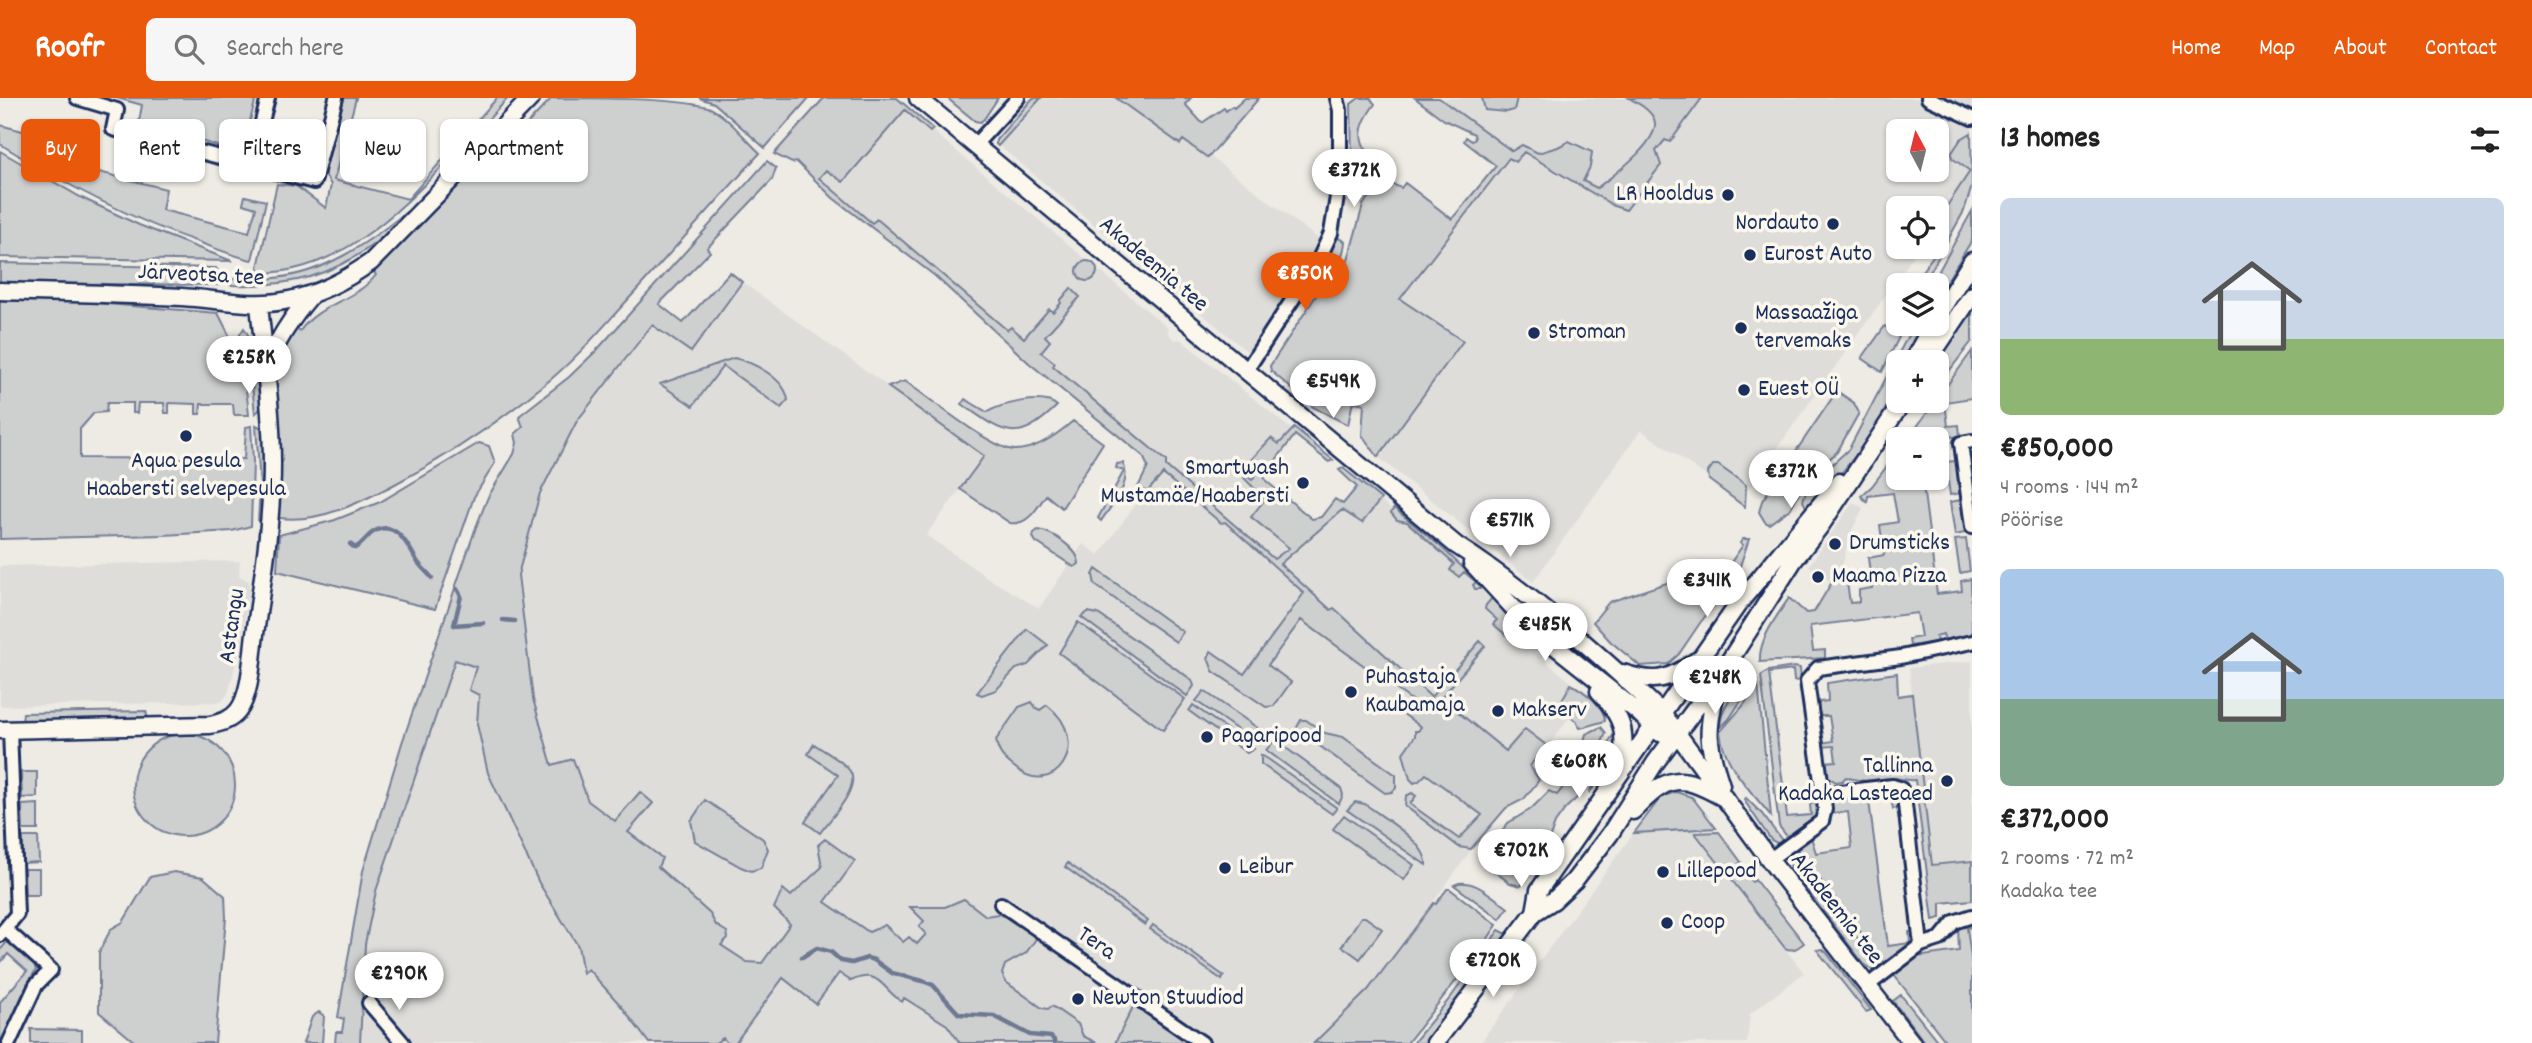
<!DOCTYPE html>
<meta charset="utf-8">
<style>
:root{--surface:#fff;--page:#f6f6f6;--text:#222;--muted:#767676;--accent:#ea580c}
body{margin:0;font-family:Dekko,sans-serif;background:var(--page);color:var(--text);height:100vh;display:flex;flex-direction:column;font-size:26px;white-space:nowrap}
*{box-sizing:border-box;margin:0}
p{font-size:23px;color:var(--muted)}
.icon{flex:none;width:38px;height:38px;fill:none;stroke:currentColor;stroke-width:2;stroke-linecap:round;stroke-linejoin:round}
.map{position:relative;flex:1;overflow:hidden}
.details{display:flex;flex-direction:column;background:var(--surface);width:560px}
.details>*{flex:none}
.guide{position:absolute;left:21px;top:21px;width:665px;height:63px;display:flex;gap:14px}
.needle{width:46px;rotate:353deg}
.controls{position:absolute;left:1886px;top:21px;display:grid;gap:14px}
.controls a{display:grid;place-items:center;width:63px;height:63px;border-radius:10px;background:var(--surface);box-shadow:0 2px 5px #0004;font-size:35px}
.price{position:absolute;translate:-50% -60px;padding:0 16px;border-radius:24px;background:#fff;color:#222;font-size:23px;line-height:46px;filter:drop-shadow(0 2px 4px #0008)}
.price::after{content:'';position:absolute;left:50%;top:42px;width:21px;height:16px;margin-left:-10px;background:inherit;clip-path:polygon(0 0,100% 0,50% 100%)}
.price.on{background:var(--accent);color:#fff}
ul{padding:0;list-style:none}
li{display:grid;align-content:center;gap:14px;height:371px;padding:0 28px}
li span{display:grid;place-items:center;height:217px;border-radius:10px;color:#555}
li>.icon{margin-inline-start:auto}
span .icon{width:126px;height:126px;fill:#fffc;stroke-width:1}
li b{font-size:30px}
h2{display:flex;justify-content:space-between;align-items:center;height:84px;padding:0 28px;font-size:30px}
.chip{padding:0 24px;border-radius:10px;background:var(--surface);box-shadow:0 2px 5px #0004;font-size:24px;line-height:63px}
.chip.on{background:var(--accent);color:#fff}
header{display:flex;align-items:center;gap:42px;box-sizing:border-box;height:98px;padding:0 35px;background:var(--accent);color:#fff}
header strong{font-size:33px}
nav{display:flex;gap:38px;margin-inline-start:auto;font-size:24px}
.search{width:490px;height:63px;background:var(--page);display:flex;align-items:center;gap:18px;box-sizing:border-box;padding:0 24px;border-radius:10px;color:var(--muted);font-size:26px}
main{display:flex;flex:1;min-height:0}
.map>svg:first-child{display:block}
</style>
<header>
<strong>Roofr</strong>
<div class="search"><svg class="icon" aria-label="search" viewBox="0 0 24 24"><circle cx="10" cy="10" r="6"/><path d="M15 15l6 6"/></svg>Search here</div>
<nav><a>Home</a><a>Map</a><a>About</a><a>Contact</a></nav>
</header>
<main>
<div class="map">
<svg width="1972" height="945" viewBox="0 0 1972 945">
<rect width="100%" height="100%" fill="#eeebe4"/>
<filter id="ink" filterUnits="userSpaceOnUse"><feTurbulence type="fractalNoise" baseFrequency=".0143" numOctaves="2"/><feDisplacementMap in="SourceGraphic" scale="14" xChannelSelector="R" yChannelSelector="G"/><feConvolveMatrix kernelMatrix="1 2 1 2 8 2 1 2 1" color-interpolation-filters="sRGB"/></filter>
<g filter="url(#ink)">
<path fill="#deddda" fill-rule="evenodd" d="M887 0H893L1168 230V235L1175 242 1180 241 1291 331 1253 380 1315 433 1363 389 1499 497 1487 513 1586 597 1368 892 1314 945H360L365 846 376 793 454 562 533 419 540 395 577 323 653 227 691 253 742 184 985 358 926 437 991 482 1039 510 1083 446 1099 457 1161 370 819 80Z
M1038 0H1134L1321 143 1249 255 997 46Z
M1432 0H1972V70L1937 123V110H1899V149H1920L1744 397H1733L1641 332 1533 484 1378 359 1416 306 1400 201 1509 60ZM1899 33H1937V72H1899Z
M1853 404 1863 410 1850 436 1842 469 1845 494 1809 468Z
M240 463 239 478 249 483 250 490 241 545 228 596 221 604 0 608V468Z
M1972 563V763L1932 767 1909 570Z
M1683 720 1804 875 1750 916 1747 945H1480L1644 721Z"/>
<path fill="#cecfcf" stroke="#747f96" stroke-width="2" d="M117 0H256L247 34 253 37C250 47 248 52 237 54L139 24 142 7Z
M342 0H356L334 82 408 101 497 0H508C488 23 466 44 445 66 395 117 338 174 261 175L258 169 277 86 296 88 326 110 331 87 324 75 323 70Z
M552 0C594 0 672 0 708 9 728 18 744 40 760 55 718 102 676 148 635 194 607 224 581 256 550 282 503 321 448 358 395 386 359 405 320 425 279 420L280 356 276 272 282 252 294 229 300 233C319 205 356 203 376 177L374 174 467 79 528 25Z
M699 0H809L765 50 714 5Z
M824 0H897L933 31 930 34 905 12 843 84 826 72 819 80 872 125 877 121 1007 232 1011 229 1024 240 1049 211 1053 214 1061 205 1060 203 1071 190 1080 199 1045 238 1050 243 1041 254 1055 265 1053 268 1166 363V368L1274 461 1289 450 1251 419 1265 401 1244 380 1245 377 1252 382 1260 371 1250 363 1271 340 1279 346 1294 330 1333 362 1329 364 1295 337 1264 378 1266 383 1312 421 1321 419 1335 401 1343 406 1357 389 1339 372 1343 370 1381 401 1362 425 1342 412 1280 466 1331 512 1334 510 1431 599 1480 543 1485 548 1441 600 1506 653 1525 631 1546 647 1530 668 1539 682 1524 701 1506 710 1471 751 1459 749 1405 708 1406 698 1412 695 1416 698 1410 706 1459 741 1482 717 1426 676 1419 683 1414 685 1410 681 1403 655 1415 638V633H1418L1421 629 1402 615 1411 602 1301 522 1268 567 1291 584 1274 608 1266 609 1213 573 1208 560 1211 553 1244 576 1304 495 1225 424 1221 425 1163 376 1147 394 1138 389 1148 369 1143 358 1029 265 935 178 833 100 797 64 792 65 774 56Z
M947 0H998L984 21 980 24 975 23Z
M1033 0H1041L998 48 996 46V42Z
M1116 0H1191L1185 6 1202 25 1224 10 1226 13 1232 8 1234 10 1245 0H1259L1208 60 1183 42 1180 46Z
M1359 0H1370L1375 6C1357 30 1355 46 1379 65L1373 71 1363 75V70L1353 69 1352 64 1351 6Z
M1415 0H1439L1512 53 1522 47 1538 55 1558 49 1569 43 1592 54 1590 69 1583 83 1597 90C1611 79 1663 42 1654 21 1650 11 1637 5 1629 0H1702L1670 44 1665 42 1656 53 1661 67 1626 112 1614 108 1524 54 1515 64 1509 60 1400 201 1463 243 1378 359 1362 337 1364 306 1355 304 1352 308 1348 327 1313 309 1271 273 1270 268 1321 190 1334 181 1348 162 1363 107 1376 88 1386 83 1401 90 1405 85 1452 121 1496 68 1464 43 1466 39 1472 43 1475 41 1474 36 1444 22Z
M1482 0H1517L1514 12 1507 14 1485 12Z
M0 27 83 49 79 69 166 91 162 112 249 134 256 110 243 106 245 98 266 103 252 162C236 159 217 151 201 145 130 121 64 86 0 46Z
M1971 35 1972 88 1964 113 1923 187H1912L1938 151 1934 149H1937V123L1970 73 1952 60 1951 56 1961 41Z
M0 53 82 100 139 127 232 163 0 159Z
M767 63 776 70 772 82 707 150 710 154 659 206 683 225 730 174 742 184 691 254 652 227 577 323 540 395 518 477 533 601 552 667 573 661 588 703 615 723 640 694 653 705 628 734 662 760 658 769 710 816 716 827 727 834 728 840 721 847 747 864 762 865 790 826 774 810 783 791 791 798 822 769 818 747 825 741 855 763 825 804 869 834 885 827 903 844 909 839 917 846 926 836 919 829 924 823 910 809H945L964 801 986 818 998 816 1023 825 1022 829 1038 838 1026 855 1005 867 1002 876 1006 884 1042 910 1048 911 1052 908 1078 926 1083 938 1097 945H960L947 927 904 900 902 904C881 890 880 870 851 883L839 875 816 906 783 880 735 945H727L723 940 715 945H649L622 909 588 871 583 875 578 848 539 785 488 675 477 626 479 597 469 592 476 569 455 562 376 793 365 846 360 945H335L336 934H342L344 921 338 919 363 773 402 645 476 429 488 399 514 356 517 345 515 336 523 329 519 318 569 279 596 253Z
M1972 113V142L1937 199V187H1931Z
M405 115C403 122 388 134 380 141 333 179 290 189 230 187L232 182 236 180C249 179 262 182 275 180 325 175 366 146 405 115Z
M1336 139 1345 143C1344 166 1328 175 1315 190L1311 187 1327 161Z
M1077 173a10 10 0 1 1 20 0a10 10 0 1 1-20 0Z
M0 165 216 170 221 178 220 187 0 185Z
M0 202 82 204 218 215C239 255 245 272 249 317H234L233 306H201L200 316H196V306L169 305V315H165L164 305H138L137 315H133V305H107L106 314 94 315 80 331V360L244 361 246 329 251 328 253 363 251 428 232 433 164 437 0 441Z
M1972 211V243L1937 289V264H1933Z
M1914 226H1923L1906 264H1899C1899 313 1840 378 1808 413L1803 403 1805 396 1814 383 1849 351Z
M1885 228 1899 239 1882 274 1862 260Z
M244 230C260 254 259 282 261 310L255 316 251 276 240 240V236Z
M1972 253V300L1945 304 1948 328 1959 327 1960 338 1953 339 1940 334 1908 341Z
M734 260C753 264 785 280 788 302L781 310 723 268 693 308 660 286Z
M905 283C926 298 993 352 1015 352 1037 352 1058 336 1073 323L1103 345 1062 410 1046 397C1037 410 1028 428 1010 425L960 391 984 358 888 289Z
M1837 293 1854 305 1859 315 1837 354 1805 383 1791 410 1769 426 1765 424 1759 414 1762 403Z
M965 301 987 314C1002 306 1044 295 1057 308 1016 348 1003 335 962 306Z
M256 327 262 330 263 342 262 426 258 424 260 389Z
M479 345 489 348 495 365 474 399 435 511 277 473 279 437 335 422 380 404Z
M1899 352V380H1922L1937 496 1962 493 1961 483 1971 481 1972 536 1945 542 1943 536 1936 538 1937 544 1910 548 1909 541 1921 539 1917 515 1810 528 1813 553 1825 552V560L1760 564C1758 542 1777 518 1789 500L1806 515 1814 514 1838 474 1846 478 1850 505 1859 504V492L1872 490 1868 460 1884 457 1880 427 1898 424 1893 395 1868 398 1867 404 1861 398 1872 388Z
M1956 363 1961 395 1950 397 1945 364Z
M1123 365C1133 386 1112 406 1101 423L1098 420 1124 373 1116 370 1117 366Z
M1713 367H1718L1746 387 1745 409 1709 382 1708 374Z
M1961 402 1965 435 1955 437 1950 404Z
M1394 410 1440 448 1477 483 1481 489 1480 491H1475L1473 487 1476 484 1464 474 1459 479 1450 472 1454 466 1407 424 1397 422 1391 415Z
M1038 432C1052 434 1079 451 1079 466L1074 469 1036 444 1033 439 1034 435Z
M1743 441H1749L1736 480 1700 525 1679 556 1668 566 1640 568 1610 543 1593 524 1609 504 1700 474 1704 465 1722 477 1743 447 1740 445Z
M1966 441 1970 473 1960 475 1955 442Z
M1096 471 1183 534 1176 544 1095 487 1093 477Z
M1492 500 1511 522 1508 531 1513 535 1510 538 1506 537 1493 526 1497 522 1485 511 1486 507Z
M1088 514 1098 516 1192 582 1194 588 1187 598 1081 519Z
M1078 524 1185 601 1163 632 1059 555Z
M1027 531 1048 547 1028 567 1016 571 996 592 982 597 977 595Z
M1794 569 1800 570 1801 582 1794 583 1793 572 1769 575 1787 719 1811 717 1810 706 1816 705 1819 717 1789 741 1779 728 1761 578 1768 573Z
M1897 575 1898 598 1912 596 1932 767 1972 763V802L1941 805V820L1933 822 1915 682C1906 683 1899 680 1892 680 1871 681 1868 686 1846 679L1842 683 1836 684 1825 678 1824 664 1836 663 1834 648 1821 649V645L1833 643 1829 618H1821L1816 609 1820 604 1828 603 1827 585Z
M1754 583 1729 621 1720 630C1721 607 1734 592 1754 583Z
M1758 585 1771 718C1751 693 1724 668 1720 634L1743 608Z
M1571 586C1584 593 1605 608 1605 623L1580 630 1577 624 1560 611 1559 607Z
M1204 593 1262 633 1265 637 1258 646 1196 603Z
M1032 604 1036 610 1040 612 1047 607C1095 644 1054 705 1013 668 1003 660 998 655 996 642L1019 609Z
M1193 607 1254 651 1247 655 1189 613Z
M146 613 148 621 22 624 23 615Z
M1301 622H1306L1325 635 1343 639 1396 677V690L1392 694 1385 695 1296 631Z
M1601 629 1606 635 1579 698 1566 710 1555 725 1550 739 1521 788 1510 785 1487 768 1486 757 1508 725 1531 711 1549 693 1557 697 1585 661 1580 657 1586 636Z
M133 687a51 51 0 1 1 102 0a51 51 0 1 1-102 0Z
M1618 638 1614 665 1589 695 1610 642 1612 639Z
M1275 642 1341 690 1343 697 1339 706 1266 652Z
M814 646C825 654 842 662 850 673 861 690 830 721 820 735L805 724 838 677 808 656Z
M1261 657 1268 661 1337 710 1332 716 1261 666Z
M21 674H37V699L22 700Z
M1676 694 1692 699 1716 730 1634 735 1661 699Z
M1888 694 1900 701 1901 710 1893 711 1891 700 1869 703 1888 848 1910 845 1909 834 1917 833V843L1886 867 1795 749 1811 739 1816 755 1852 750 1848 714 1830 716V704L1837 699Z
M1746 700 1762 716 1784 745H1777L1771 742 1744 702Z
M705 702 763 741 768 751 761 770 751 773 741 769 695 743 691 723Z
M1355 704 1365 706C1382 719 1428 745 1426 767L1347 712Z
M38 706V732H23L22 707Z
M1344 717 1414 767 1404 782 1333 731Z
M1719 734 1741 764 1738 767 1752 784 1755 782 1804 845C1797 850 1793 854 1785 850L1695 735Z
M23 739H38L39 764 23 765Z
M1790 754 1881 870 1873 872 1864 866 1795 777 1790 767Z
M1068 765 1148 823 1145 827 1065 769Z
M24 771H39V797H25Z
M174 774 203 779 225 798 226 820 215 945H136L99 914V854L111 831 123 824 150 779Z
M1459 785C1478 783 1494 800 1508 810L1500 821 1454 787Z
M1447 791H1450L1497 827 1478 855 1475 853 1471 859 1473 861 1407 945H1314L1368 892 1434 805 1436 806Z
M1361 819H1365L1382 831 1360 861 1342 848Z
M1972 821V829L1967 830 1972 867V945H1947L1894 877 1916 859 1959 853 1958 829Z
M1153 827 1224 878 1222 882 1150 831Z
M1499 832 1509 837 1451 915 1426 945H1413L1451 899Z
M8 843C21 845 33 860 36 872L27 886 31 890 7 939 0 945V904L27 873 8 856 0 865V852Z
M1822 851 1826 854 1871 912 1866 914 1817 852Z
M1901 897 1939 945H1925L1893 903Z
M1135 905 1191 945H1115Z
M319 914 324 918 322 945H303L312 919Z
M31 931 82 932V945H31Z"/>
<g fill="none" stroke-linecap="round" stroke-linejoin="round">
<path stroke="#6d7892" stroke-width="4.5" d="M350 446 355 450C365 445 367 436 377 432 397 423 409 449 417 463 421 469 427 474 432 480
M457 491 461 498 454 527 483 525
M503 522 515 523
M802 859 817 850 831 854 841 863 852 865 867 860 874 862 892 875 923 883 933 887 959 916 994 918 1030 937 1051 939 1054 942V945"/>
<g stroke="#1b2f5e" stroke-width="18">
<path id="street" d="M77 0 117 12 113 31 314 84 336 0
M1928 0 1972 20
M974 48 1018 0
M251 67 268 0
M1246 273 1319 161 1331 135 1340 81V12L1337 0
M1972 343 1961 345 1972 429
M1822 696 1893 688 1901 691 1904 698 1921 847
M1769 762 1822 723 1825 711 1807 583 1818 570 1901 559 1972 544
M1001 806 1202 945
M5 831 51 872 36 887 9 945
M0 837 17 816 10 632
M1867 888 1921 847 1940 841 1954 824 1972 818
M369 905 403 945"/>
</g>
<g stroke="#1b2f5e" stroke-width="21">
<path id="secondary" d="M918 0 1456 447C1525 491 1587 546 1647 601L1663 616 1772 765 1912 945
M0 193C61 195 122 196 182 199 217 201 255 210 289 202 320 196 346 182 371 164L531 0
M1937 218 1972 163
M1912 264 1933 226
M1927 264 1972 197
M267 269C277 241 293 218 312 196
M1472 465 1531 529 1638 614 1660 635
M1623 575C1656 586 1668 582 1696 563
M1717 590C1706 633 1707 645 1721 687
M1599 593C1624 621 1627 634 1621 671
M0 632 210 627C221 625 231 622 238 613 251 597 252 557 255 536 263 479 272 423 272 366 272 312 264 259 259 206
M1633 713C1668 677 1678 675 1722 699
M1535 814 1539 792 1739 505 1839 384
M1435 945 1535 814 1554 802 1574 783 1610 736 1655 665 1721 576 1794 462 1821 427 1903 303"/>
</g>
<use href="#street" stroke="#fbf7ec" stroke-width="12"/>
<use href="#secondary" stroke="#fbf7ec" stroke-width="16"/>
</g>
</g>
<g fill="#1b2f5e" stroke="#fbf7ec" stroke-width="2.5">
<circle cx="1728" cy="97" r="7"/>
<circle cx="1833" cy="126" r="7"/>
<circle cx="1750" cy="157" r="7"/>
<circle cx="1741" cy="230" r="7"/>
<circle cx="1534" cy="235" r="7"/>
<circle cx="1744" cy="292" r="7"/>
<circle cx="186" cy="338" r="7"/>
<circle cx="1303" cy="385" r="7"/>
<circle cx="1835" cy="446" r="7"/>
<circle cx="1818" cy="479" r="7"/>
<circle cx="1351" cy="594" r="7"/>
<circle cx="1498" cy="613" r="7"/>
<circle cx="1207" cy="639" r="7"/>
<circle cx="1947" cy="683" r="7"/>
<circle cx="1225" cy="770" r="7"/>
<circle cx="1663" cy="774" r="7"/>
<circle cx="1667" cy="825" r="7"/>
<circle cx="1078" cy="901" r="7"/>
</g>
<g text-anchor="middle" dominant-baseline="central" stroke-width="7" stroke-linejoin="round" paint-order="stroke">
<g font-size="24" fill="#1b2f5e" stroke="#fbf7ec" text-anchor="start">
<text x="1714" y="97" text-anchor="end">LR Hooldus</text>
<text x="1819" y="126" text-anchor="end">Nordauto</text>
<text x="1764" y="157">Eurost Auto</text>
<text x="1755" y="216">Massaažiga<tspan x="1755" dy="28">tervemaks</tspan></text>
<text x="1548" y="235">Stroman</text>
<text x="1758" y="292">Euest OÜ</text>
<text x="186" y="364" text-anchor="middle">Aqua pesula<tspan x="186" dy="28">Haabersti selvepesula</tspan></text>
<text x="1289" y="371" text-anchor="end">Smartwash<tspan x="1289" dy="28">Mustamäe/Haabersti</tspan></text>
<text x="1849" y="446">Drumsticks</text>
<text x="1832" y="479">Maama Pizza</text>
<text x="1365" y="580">Puhastaja<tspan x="1365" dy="28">Kaubamaja</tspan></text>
<text x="1512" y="613">Makserv</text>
<text x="1221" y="639">Pagaripood</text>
<text x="1933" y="669" text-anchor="end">Tallinna<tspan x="1933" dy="28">Kadaka Lasteaed</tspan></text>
<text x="1239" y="770">Leibur</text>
<text x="1677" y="774">Lillepood</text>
<text x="1681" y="825">Coop</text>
<text x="1092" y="901">Newton Stuudiod</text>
</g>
<g font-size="24" fill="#1b2f5e" stroke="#fbf7ec">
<text transform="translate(1153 167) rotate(40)">Akadeemia tee</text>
<text transform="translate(201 178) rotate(3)">Järveotsa tee</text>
<text transform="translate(233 528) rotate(-82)">Astangu</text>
<text transform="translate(1836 811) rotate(52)">Akadeemia tee</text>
<text transform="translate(1096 846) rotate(35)">Tera</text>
</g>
</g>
</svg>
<div class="controls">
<a><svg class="needle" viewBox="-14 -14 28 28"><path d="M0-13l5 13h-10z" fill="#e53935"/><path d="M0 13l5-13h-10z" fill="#767676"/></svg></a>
<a><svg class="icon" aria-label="locate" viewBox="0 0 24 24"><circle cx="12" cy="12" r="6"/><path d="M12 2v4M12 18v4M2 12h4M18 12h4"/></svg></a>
<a><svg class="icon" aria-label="layers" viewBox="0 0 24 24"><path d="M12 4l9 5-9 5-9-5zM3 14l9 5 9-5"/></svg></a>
<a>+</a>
<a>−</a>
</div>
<b class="price" style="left:1354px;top:111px">€372K</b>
<b class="price on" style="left:1305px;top:214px">€850K</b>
<b class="price" style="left:249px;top:298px">€258K</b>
<b class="price" style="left:1333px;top:322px">€549K</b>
<b class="price" style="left:1791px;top:412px">€372K</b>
<b class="price" style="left:1510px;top:461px">€571K</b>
<b class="price" style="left:1707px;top:521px">€341K</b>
<b class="price" style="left:1545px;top:565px">€485K</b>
<b class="price" style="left:1715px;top:618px">€248K</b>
<b class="price" style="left:1579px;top:702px">€608K</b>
<b class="price" style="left:1521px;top:791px">€702K</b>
<b class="price" style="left:1493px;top:901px">€720K</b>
<b class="price" style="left:399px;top:914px">€290K</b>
<div class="guide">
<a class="chip on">Buy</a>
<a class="chip">Rent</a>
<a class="chip">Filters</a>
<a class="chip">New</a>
<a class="chip">Apartment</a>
</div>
</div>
<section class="details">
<h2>13 homes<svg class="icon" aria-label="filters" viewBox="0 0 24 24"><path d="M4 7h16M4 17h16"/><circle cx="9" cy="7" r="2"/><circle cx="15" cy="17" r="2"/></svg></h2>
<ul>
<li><span style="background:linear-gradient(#c9d6e8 65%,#8fb573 0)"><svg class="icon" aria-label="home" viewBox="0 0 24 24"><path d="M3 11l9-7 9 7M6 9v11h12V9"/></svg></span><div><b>€850,000</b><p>4 rooms · 144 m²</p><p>Pöörise</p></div></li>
<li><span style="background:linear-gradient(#a9c7e8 60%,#7fa58c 0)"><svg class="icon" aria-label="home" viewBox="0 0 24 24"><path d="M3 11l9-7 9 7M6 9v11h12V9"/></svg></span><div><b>€372,000</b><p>2 rooms · 72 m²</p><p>Kadaka tee</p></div></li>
</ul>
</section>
</main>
